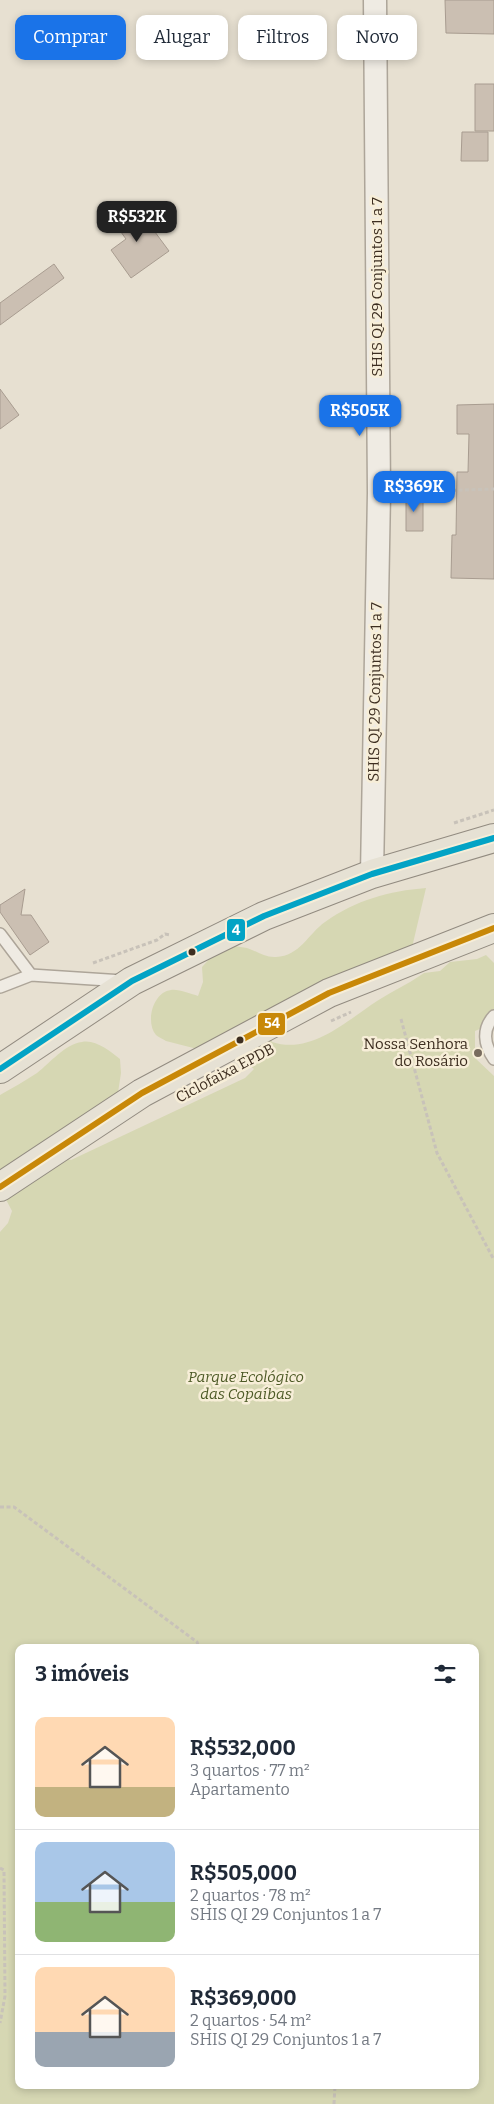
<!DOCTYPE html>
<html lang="pt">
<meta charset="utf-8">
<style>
:root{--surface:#fff;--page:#f6f6f7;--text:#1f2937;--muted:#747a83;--line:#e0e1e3;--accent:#1a73e8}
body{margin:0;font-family:Bitter,serif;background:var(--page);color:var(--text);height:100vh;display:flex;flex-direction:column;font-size:19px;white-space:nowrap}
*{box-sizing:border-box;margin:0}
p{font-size:16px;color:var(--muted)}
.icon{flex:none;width:28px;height:28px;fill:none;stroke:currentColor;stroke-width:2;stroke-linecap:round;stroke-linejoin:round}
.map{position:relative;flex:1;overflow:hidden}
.panel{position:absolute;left:15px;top:1644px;width:464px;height:445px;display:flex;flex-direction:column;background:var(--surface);border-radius:10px;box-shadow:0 2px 8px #0003}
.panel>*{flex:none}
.hud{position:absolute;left:15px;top:15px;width:465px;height:45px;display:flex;gap:10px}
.price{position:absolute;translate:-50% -42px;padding:0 11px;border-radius:10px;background:var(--accent);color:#fff;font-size:16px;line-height:32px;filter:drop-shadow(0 1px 2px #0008)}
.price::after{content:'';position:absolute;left:50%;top:30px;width:15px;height:11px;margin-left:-8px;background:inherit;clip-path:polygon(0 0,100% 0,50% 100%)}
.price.selected{background:#222;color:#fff}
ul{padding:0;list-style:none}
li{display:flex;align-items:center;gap:15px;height:125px;padding:0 20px}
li+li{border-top:1px solid var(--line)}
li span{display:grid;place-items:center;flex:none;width:140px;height:100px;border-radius:10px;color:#555}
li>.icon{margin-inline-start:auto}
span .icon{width:60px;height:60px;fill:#fffc;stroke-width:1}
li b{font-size:21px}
h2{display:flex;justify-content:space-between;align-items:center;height:60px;padding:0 20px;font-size:21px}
.chip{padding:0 18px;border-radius:10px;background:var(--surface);box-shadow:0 2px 8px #0003;font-size:18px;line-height:45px}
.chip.selected{background:var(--accent);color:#fff}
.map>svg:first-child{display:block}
</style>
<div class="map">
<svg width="494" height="2104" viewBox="0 0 494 2104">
<rect width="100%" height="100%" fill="#e7e0d1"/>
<path fill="#d6d7b3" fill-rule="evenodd" d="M426 888 410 956 269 1030 272 1042C309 1054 342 1025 371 1005 388 993 407 985 424 973L440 971 450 962 477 959 486 955 494 963V1016L487 1026 475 1031V1058L494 1076V2104H0V1232L8 1223 12 1211 0 1188V1095C12 1088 25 1081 37 1073 50 1063 65 1044 82 1042 95 1039 110 1051 120 1059L121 1073 117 1099 55 1155 71 1160 245 1078 254 1069 244 1061 166 1041C163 1039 158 1037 156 1035 145 1022 153 992 171 990 179 989 191 994 198 996L203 982 202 967 214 954 228 945C234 946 241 947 247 948 256 951 266 958 276 957 300 956 308 934 325 922 356 900 389 891 426 888ZM19 1648H475V2085H19Z"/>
<path fill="#cbbfb2" stroke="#a89c90" d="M445 0H494V34L446 33Z
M475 84H494V131H475Z
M462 132H488V161H461Z
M135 205 169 251 131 278 111 250 126 239 113 221Z
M54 264 64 278 0 325V303Z
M0 389 19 415 0 429Z
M494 404V579L451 578 452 535H456L457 472H468L469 434H457V405Z
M406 495H423V531H406Z
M25 889 21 915H31L49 942 30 955 0 912V905Z"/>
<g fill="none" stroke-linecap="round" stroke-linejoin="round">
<g stroke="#ada599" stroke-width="14">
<path id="lane" d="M0 934 31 975
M0 987 31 975 123 981
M494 1016C482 1029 484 1045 494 1059"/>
</g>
<g stroke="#ada599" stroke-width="25">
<path id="street" d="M372 874 379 493 375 0"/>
</g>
<g stroke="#928b80" stroke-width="30">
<path id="primary" d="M0 1069 132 981 264 916 372 874 494 838
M0 1187 142 1093 329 993 494 928"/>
</g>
<path stroke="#c8c2b9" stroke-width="3" stroke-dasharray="4 2.5" stroke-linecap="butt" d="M400 492 494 489
M454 823 494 810
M93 963 157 940 165 934 171 935
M401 1019 437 1153 494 1260
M331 1021 351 1012
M0 1507H14L197 1642 199 1648
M0 1868 4 1870 5 1996 0 2023
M334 2104 335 2085"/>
<use href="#lane" stroke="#efebe3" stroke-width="11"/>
<use href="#street" stroke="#efebe3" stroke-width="22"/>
<use href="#primary" stroke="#e6e1d4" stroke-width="28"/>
<g stroke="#f7eed8" stroke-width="10">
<path id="bus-1" d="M0 1069 132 981 264 916 372 874 494 838"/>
</g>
<g stroke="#f7eed8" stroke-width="10">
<path id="bus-2" d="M0 1187 142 1093 329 993 494 928"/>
</g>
<use href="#bus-1" stroke="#03a3c5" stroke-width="6"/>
<use href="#bus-2" stroke="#c88808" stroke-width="6"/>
</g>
<g fill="#3d2e20" stroke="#f7eed8" stroke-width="2">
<circle cx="192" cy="952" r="4.5"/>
<circle cx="240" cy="1040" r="4.5"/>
</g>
<circle fill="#786c5e" stroke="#f7eed8" stroke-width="2" cx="478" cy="1053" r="5"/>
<g text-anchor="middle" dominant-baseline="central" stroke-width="5" stroke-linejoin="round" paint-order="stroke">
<g font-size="15" fill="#3d2e20" stroke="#f7eed8">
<text transform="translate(377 287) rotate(-90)">SHIS QI 29 Conjuntos 1 a 7</text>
<text transform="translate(375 692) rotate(-89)">SHIS QI 29 Conjuntos 1 a 7</text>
<text transform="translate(225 1073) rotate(-28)">Ciclofaixa EPDB</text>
</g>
<g font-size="15" fill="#3d2e20" stroke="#f7eed8" text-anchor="end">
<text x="468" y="1044">Nossa Senhora<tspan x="468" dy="17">do Rosário</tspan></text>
</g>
<g font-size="15" font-style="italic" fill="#4d5a26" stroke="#f7eed8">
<text x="246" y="1377">Parque Ecológico<tspan x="246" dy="17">das Copaíbas</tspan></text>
</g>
</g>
<g stroke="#f7eed8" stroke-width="2">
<rect x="226" y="918" width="20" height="24" rx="5" fill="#03a3c5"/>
<rect x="257" y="1012" width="29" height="24" rx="5" fill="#c88808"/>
</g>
<g font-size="14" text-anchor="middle" font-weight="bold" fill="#fff">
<text x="236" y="935">4</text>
<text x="272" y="1028">54</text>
</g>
</svg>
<b class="price selected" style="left:137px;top:243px">R$532K</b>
<b class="price" style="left:360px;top:437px">R$505K</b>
<b class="price" style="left:414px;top:513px">R$369K</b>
<div class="hud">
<a class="chip selected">Comprar</a>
<a class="chip">Alugar</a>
<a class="chip">Filtros</a>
<a class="chip">Novo</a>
</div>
<section class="panel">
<h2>3 imóveis<svg class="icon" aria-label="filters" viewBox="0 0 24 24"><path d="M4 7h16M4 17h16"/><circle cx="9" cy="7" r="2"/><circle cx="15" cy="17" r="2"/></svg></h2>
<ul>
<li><span style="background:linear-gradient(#ffd9b3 70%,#c2b280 0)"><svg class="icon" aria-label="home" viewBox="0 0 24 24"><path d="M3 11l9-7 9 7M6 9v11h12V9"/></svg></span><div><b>R$532,000</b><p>3 quartos · 77 m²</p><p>Apartamento</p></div></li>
<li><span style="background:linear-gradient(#a9c7e8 60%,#8fb573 0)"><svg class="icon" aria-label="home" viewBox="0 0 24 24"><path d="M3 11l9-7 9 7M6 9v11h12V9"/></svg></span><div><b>R$505,000</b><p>2 quartos · 78 m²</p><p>SHIS QI 29 Conjuntos 1 a 7</p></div></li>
<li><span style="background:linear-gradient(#ffd9b3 65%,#9aa5b1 0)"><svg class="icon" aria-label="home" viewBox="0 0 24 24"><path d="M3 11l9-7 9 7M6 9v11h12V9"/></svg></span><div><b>R$369,000</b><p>2 quartos · 54 m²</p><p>SHIS QI 29 Conjuntos 1 a 7</p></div></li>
</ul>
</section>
</div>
